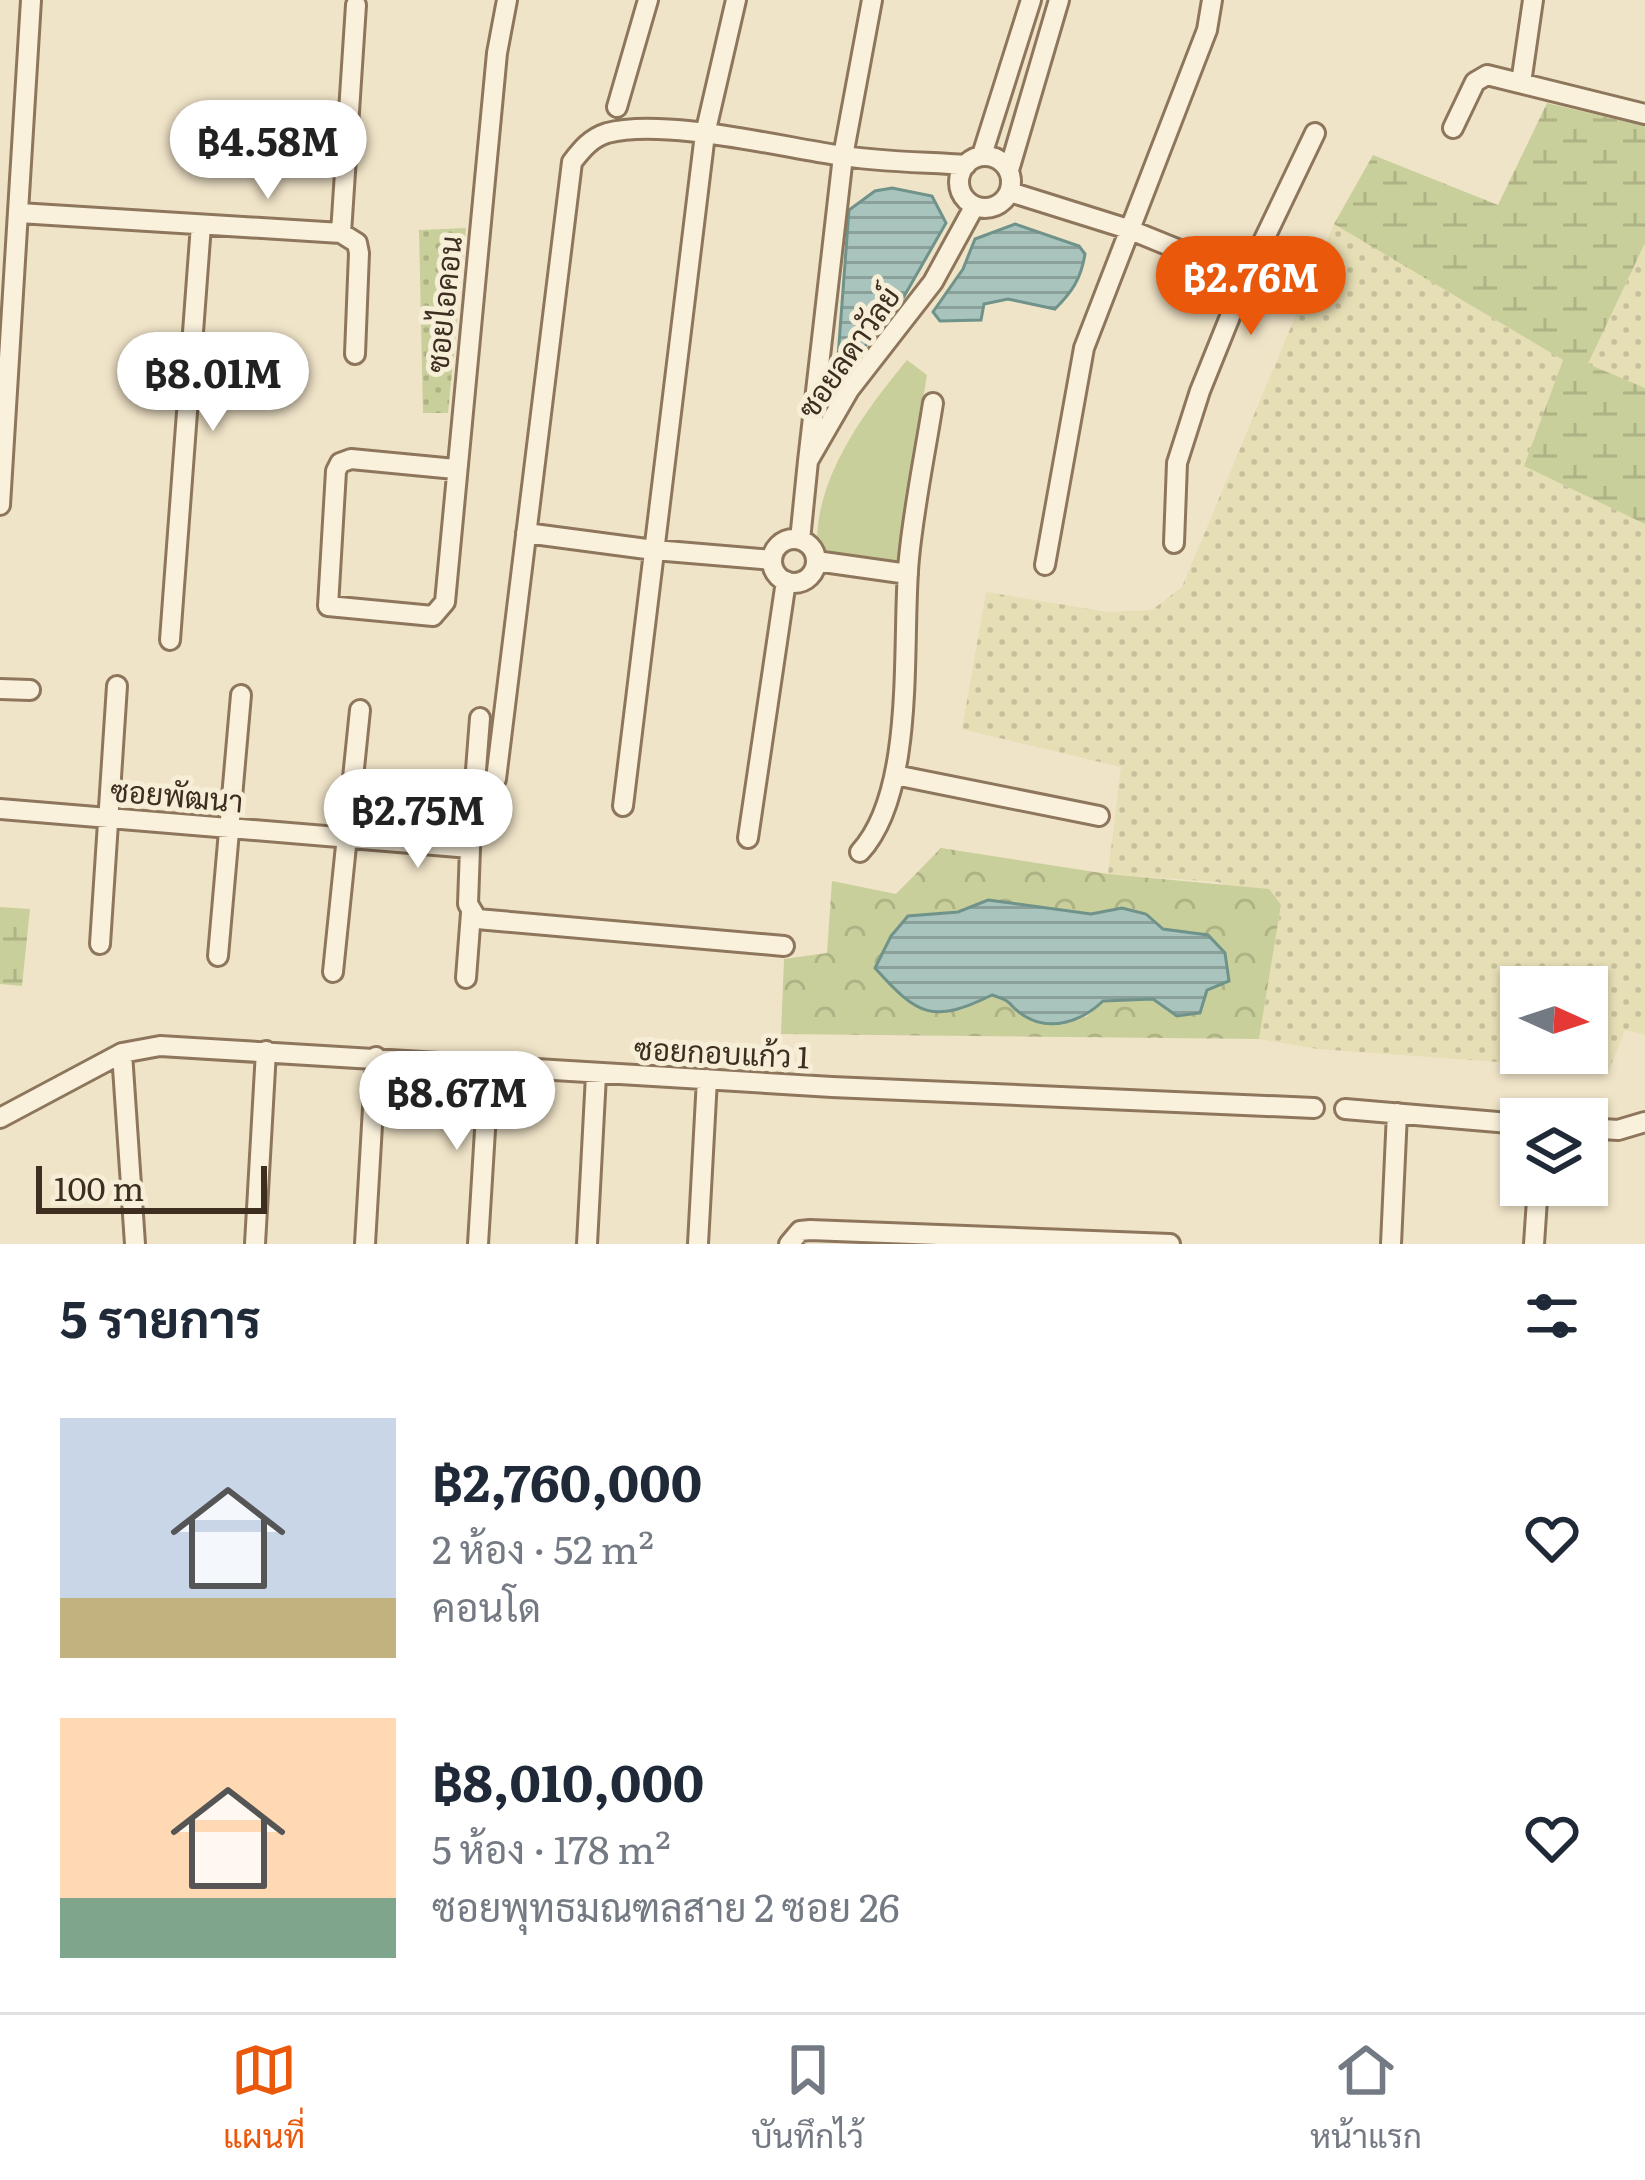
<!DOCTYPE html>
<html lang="th">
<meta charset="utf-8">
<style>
:root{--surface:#fff;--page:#f6f6f7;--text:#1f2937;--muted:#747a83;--line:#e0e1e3;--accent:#ea580c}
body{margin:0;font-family:Literata,Sarabun,serif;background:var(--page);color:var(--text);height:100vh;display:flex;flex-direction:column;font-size:45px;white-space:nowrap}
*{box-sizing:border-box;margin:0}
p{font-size:39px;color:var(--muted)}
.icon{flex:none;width:66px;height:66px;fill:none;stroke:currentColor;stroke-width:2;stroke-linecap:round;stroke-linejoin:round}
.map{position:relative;height:1244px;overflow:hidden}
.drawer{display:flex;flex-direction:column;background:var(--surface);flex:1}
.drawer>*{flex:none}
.needle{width:78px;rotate:93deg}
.buttons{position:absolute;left:1500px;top:966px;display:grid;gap:24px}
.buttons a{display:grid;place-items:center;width:108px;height:108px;border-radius:0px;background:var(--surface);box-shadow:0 3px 9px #0004;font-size:60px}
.scale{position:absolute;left:36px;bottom:30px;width:231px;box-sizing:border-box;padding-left:12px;border:6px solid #3d2e20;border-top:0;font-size:33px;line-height:42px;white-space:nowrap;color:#3d2e20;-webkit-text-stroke:9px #f7eed8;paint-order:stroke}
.price{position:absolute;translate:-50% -102px;padding:0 27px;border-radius:42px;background:#fff;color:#222;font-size:39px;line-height:78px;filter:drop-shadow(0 3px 6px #0008)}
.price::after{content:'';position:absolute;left:50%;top:72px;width:36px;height:27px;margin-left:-18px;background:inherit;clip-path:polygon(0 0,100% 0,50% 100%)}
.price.selected{background:var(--accent);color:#fff}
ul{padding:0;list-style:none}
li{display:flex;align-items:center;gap:36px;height:300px;padding:0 60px}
li span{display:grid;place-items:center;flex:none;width:336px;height:240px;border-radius:0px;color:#555}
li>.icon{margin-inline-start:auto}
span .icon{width:144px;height:144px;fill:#fffc;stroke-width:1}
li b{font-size:51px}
h2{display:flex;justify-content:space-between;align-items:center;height:144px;padding:0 60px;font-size:51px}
.tabs{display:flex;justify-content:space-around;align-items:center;height:168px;border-top:3px solid var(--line);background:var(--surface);font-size:33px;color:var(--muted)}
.tabs a{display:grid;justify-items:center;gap:6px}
.tabs .selected{color:var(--accent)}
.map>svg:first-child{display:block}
</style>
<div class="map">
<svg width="1645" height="1244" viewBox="0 0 1645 1244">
<defs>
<pattern id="farmland-dots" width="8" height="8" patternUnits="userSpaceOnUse" patternTransform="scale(3)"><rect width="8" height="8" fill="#e6deb5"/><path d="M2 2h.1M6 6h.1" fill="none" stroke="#c6bf9b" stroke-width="1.8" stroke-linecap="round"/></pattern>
<pattern id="forest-crowns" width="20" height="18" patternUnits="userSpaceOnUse" patternTransform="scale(3)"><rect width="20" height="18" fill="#c9cf9b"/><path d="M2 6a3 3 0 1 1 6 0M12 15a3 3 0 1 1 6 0" fill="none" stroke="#aeb285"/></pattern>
<pattern id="wetland-marsh" width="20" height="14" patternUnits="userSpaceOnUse" patternTransform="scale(3)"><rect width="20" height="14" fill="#c9cf9b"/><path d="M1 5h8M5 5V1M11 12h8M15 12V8" fill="none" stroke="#aeb285"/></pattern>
<pattern id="garden-dots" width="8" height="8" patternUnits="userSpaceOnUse" patternTransform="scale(3)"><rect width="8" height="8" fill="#c9cf9b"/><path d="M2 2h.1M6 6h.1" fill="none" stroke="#aeb285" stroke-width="1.8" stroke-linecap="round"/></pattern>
<pattern id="water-rules" width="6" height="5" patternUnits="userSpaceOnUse" patternTransform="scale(3)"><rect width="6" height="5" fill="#a9c4bc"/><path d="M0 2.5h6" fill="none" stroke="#8ba098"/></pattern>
</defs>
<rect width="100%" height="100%" fill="#f0e4c8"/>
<path fill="url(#farmland-dots)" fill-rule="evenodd" d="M1334 224 1563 360 1524 466 1645 524V1035L1625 1030 1609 1070 1318 1049 1259 1039 1281 906 1218 882 1108 874 1121 767 962 729 986 592 1108 612 1152 610 1182 587ZM1521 987H1587V1053H1521Z
M1645 243V388L1588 365Z"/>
<path fill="url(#forest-crowns)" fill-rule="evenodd" d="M941 848 1108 874 1269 889 1281 905 1259 1039 781 1034 784 959 827 953 832 881 896 894ZM988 900 1091 914 1123 908 1146 914 1163 929 1208 936 1200 1013 1177 1016 1153 999 1102 1001 1086 1017 991 995 961 1010 908 916 958 912Z"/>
<path fill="url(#wetland-marsh)" d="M1547 103 1645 126V243L1588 364 1645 388V524L1524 466 1563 360 1334 224 1373 155 1498 205Z
M0 907 30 909 22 986 0 984Z"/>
<path fill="#c9cf9b" d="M907 360 927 375 896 565 828 554 817 546C815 477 865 411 907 360Z"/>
<path fill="url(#garden-dots)" d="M466 228 448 413H423L419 230Z"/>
<path fill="url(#water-rules)" stroke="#6f938a" stroke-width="3" d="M892 188 932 196 946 223 902 300 892 292 867 322 876 333 852 362 844 364 838 357 849 210 875 191Z
M1015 224 1079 246 1085 254C1081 279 1072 292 1055 309L1008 299 984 304 981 320 940 321 933 312 963 269 975 239Z
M988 900 1091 914 1122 908 1146 914 1163 929 1208 935 1225 953 1229 981 1207 990 1200 1013 1177 1016 1153 999 1103 1001C1082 1021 1050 1033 1023 1015 1007 1005 1015 1002 992 995 933 1024 918 1016 875 968L891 936 908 916 958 912Z"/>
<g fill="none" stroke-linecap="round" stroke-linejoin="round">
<g stroke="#8d765c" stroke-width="24">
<path id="minor" d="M1521 83 1533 0
M617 107 648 0
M1453 128 1475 82 1487 75 1645 114
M982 155 1031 0
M959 182a26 26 0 1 1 52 0a26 26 0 1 1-52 0Z
M1009 170 1059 0
M1010 192 1128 229 1246 277
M19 213 341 233 357 243 359 253 355 354
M341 233 356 5
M808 461 843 156 872 0
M455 469 351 459 340 463 336 471 328 606 433 616 445 602 497 53 507 0
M0 505 31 0
M526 533 654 550 772 560
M772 561a22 22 0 1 1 44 0a22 22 0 1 1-44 0Z
M800 540 808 461 849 390 933 282 974 207
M1174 543 1177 463 1200 391 1246 277 1315 133
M816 561 908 574
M1045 565 1084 348 1207 30 1212 0
M170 640 201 225
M0 689 30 690
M895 775 1099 816
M496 779 572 162C582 149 591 138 607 133 662 118 777 146 836 155 879 162 923 162 966 165
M623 806 705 134 736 0
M0 809 470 848 468 904 477 919 784 946
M748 838 786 581
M470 848 480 718
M860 852C917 790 901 639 909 558 914 506 925 454 933 403
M100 944 117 686
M218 956 241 695
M333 972 360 710
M466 978 471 913
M122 1053 135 1244
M1345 1109 1521 1124
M0 1118 122 1053 160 1046 832 1087 1314 1108
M1587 1128 1618 1130 1645 1122
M255 1244 266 1051
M365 1244 376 1057
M478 1244 489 1065
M587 1244 596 1075
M698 1244 707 1079
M789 1244 800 1231 810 1230 1170 1244
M1391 1244 1397 1113
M1534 1244 1538 1185"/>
</g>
<use href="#minor" stroke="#faf1dc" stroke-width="18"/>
</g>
<g text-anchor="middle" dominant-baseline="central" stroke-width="10" stroke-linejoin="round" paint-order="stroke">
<g font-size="30" fill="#3d2e20" stroke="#f7eed8">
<text transform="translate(442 304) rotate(-84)">ซอยไอคอน</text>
<text transform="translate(847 351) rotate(-55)">ซอยลดาวัลย์</text>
<text transform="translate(177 794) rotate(5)">ซอยพัฒนา</text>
<text transform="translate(722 1051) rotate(3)">ซอยกอบแก้ว 1</text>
</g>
</g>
</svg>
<div class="buttons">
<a><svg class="needle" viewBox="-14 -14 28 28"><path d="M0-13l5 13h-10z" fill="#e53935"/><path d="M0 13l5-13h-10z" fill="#747a83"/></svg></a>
<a><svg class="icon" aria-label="layers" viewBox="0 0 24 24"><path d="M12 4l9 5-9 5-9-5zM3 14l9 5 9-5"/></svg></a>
</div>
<div class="scale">100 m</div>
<b class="price" style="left:268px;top:202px">฿4.58M</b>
<b class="price selected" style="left:1251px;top:338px">฿2.76M</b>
<b class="price" style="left:213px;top:434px">฿8.01M</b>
<b class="price" style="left:418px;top:871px">฿2.75M</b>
<b class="price" style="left:457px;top:1153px">฿8.67M</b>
</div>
<section class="drawer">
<h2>5 รายการ<svg class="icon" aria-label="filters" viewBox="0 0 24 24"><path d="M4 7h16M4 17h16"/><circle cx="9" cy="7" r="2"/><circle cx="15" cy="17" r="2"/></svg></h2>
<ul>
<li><span style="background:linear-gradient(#c9d6e8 75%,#c2b280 0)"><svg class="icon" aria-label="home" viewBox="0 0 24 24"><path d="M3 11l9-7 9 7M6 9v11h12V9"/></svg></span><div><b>฿2,760,000</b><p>2 ห้อง · 52 m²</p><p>คอนโด</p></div><svg class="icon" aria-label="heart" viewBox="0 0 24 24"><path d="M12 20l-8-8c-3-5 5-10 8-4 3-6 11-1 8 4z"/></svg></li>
<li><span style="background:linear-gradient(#ffd9b3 75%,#7fa58c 0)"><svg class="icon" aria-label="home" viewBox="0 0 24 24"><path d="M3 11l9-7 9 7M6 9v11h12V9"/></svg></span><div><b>฿8,010,000</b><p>5 ห้อง · 178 m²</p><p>ซอยพุทธมณฑลสาย 2 ซอย 26</p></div><svg class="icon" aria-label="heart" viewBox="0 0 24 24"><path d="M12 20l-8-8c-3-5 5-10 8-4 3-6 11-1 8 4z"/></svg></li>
</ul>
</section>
<nav class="tabs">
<a class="selected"><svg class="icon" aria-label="map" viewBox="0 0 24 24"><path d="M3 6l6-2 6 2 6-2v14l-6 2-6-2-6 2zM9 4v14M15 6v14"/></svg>แผนที่</a>
<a><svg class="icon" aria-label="saved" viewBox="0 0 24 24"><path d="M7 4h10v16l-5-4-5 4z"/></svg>บันทึกไว้</a>
<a><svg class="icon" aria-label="home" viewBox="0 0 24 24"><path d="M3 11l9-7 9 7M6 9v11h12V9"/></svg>หน้าแรก</a>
</nav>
